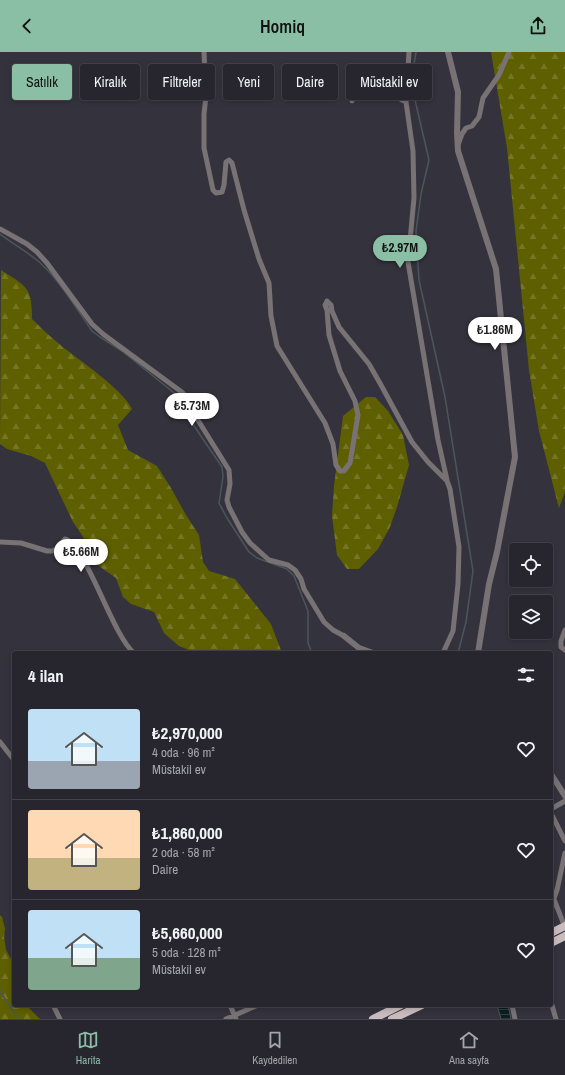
<!DOCTYPE html>
<html lang="tr">
<meta charset="utf-8">
<style>
:root{--surface:#27262e;--page:#33323a;--text:#f1f3f6;--muted:#a4a5aa;--line:#43434a;--accent:#8abfa5}
body{margin:0;font-family:"Archivo Narrow",sans-serif;background:var(--page);color:var(--text);height:100vh;display:flex;flex-direction:column;font-size:15px;white-space:nowrap}
*{box-sizing:border-box;margin:0}
p{font-size:13px;color:var(--muted)}
.icon{flex:none;width:22px;height:22px;fill:none;stroke:currentColor;stroke-width:2;stroke-linecap:round;stroke-linejoin:round}
.map{position:relative;flex:1;overflow:hidden}
.details{position:absolute;left:12px;top:599px;width:541px;height:356px;display:flex;flex-direction:column;background:var(--surface);border-radius:4px;box-shadow:0 2px 6px #0003,0 0 0 1px var(--line)}
.details>*{flex:none}
.hud{position:absolute;left:12px;top:12px;width:541px;height:36px;display:flex;gap:8px}
.tools{position:absolute;left:509px;top:491px;display:grid;gap:8px}
.tools a{display:grid;place-items:center;width:44px;height:44px;border-radius:4px;background:var(--surface);box-shadow:0 2px 6px #0003,0 0 0 1px var(--line);font-size:20px}
.price{position:absolute;translate:-50% -34px;padding:0 9px;border-radius:14px;background:#fff;color:#222;font-size:13px;line-height:26px;filter:drop-shadow(0 1px 2px #0008)}
.price::after{content:'';position:absolute;left:50%;top:24px;width:12px;height:9px;margin-left:-6px;background:inherit;clip-path:polygon(0 0,100% 0,50% 100%)}
.price.on{background:var(--accent);color:#111}
ul{padding:0;list-style:none}
li{display:flex;align-items:center;gap:12px;height:100px;padding:0 16px}
li+li{border-top:1px solid var(--line)}
li span{display:grid;place-items:center;flex:none;width:112px;height:80px;border-radius:4px;color:#555}
li>.icon{margin-inline-start:auto}
span .icon{width:48px;height:48px;fill:#fffc;stroke-width:1}
li b{font-size:17px}
h2{display:flex;justify-content:space-between;align-items:center;height:48px;padding:0 16px;font-size:17px}
.chip{padding:0 14px;border-radius:4px;background:var(--surface);box-shadow:0 2px 6px #0003,0 0 0 1px var(--line);font-size:14px;line-height:36px}
.chip.on{background:var(--accent);color:#111}
header{display:flex;justify-content:space-between;align-items:center;height:52px;padding:0 16px;background:var(--accent);color:#111;font-size:18px;font-weight:600}
.tab-bar{display:flex;justify-content:space-around;align-items:center;height:56px;border-top:1px solid var(--line);background:var(--surface);font-size:11px;color:var(--muted)}
.tab-bar a{display:grid;justify-items:center;gap:2px}
.tab-bar .on{color:var(--accent)}
.map>svg:first-child{display:block}
</style>
<header><svg class="icon" aria-label="back" viewBox="0 0 24 24"><path d="M15 5l-7 7 7 7"/></svg>Homiq<svg class="icon" aria-label="share" viewBox="0 0 24 24"><path d="M12 15V3M7 8l5-5 5 5M5 13v7h14v-7"/></svg></header>
<div class="map">
<svg width="565" height="967" viewBox="0 0 565 967">
<defs>
<pattern id="forest-firs" width="22" height="20" patternUnits="userSpaceOnUse"><rect width="22" height="20" fill="#5e5f00"/><path d="M5 1l3.5 6h-7zM16 11l3.5 6h-7z" fill="#747525"/></pattern>
<pattern id="water-rules" width="6" height="5" patternUnits="userSpaceOnUse"><rect width="6" height="5" fill="#0e1d1f"/><path d="M0 2.5h6" fill="none" stroke="#303d3f"/></pattern>
</defs>
<rect width="100%" height="100%" fill="#34333d"/>
<path fill="url(#forest-firs)" d="M491 0H565V440L559 456 539 379 529 318 507 96Z
M1 218C27 235 32 235 32 267 42 277 53 287 64 296 82 310 123 338 132 357L118 373 128 398 157 414 171 436 186 463 199 483 203 510 209 519 235 527 271 572 282 601H196L179 594 164 581 154 560 131 552 123 545 116 526 96 512 88 492 73 470 45 411 31 404 7 397 0 392Z
M366 345H375L388 359 403 383 409 413 397 455 390 475 378 497 359 517H347L337 503 332 464 334 434 343 364Z
M0 863 2 865 5 877 4 885 6 898 11 907V930L14 938V953H26L40 967H0Z"/>
<path fill="url(#water-rules)" stroke="#4c5659" d="M497 953H508L511 967H501Z"/>
<g fill="none" stroke-linecap="round" stroke-linejoin="round">
<path stroke="#4c5659" stroke-width="1.5" d="M416 0 411 31 429 108 421 142 416 179 419 228 445 345 473 519 466 570 458 601
M0 182C12 191 26 199 38 209 59 227 76 256 92 279L100 285 122 299 173 340 178 346 188 365 222 415 223 425 219 451 227 466 249 500 257 506 287 517 294 524 308 559V591L312 601
M0 939 18 967"/>
<path stroke="#797274" stroke-width="5" d="M204 0 206 44 204 62V96L213 138 216 141 222 140 224 133 226 110 229 108 232 111 244 158 259 207 269 231 271 264 277 294 325 371 333 392 336 413 340 419H344L350 411 358 363 355 349 340 319 329 283 327 258 325 253 327 249 331 253 332 259 339 275 369 312 381 333 412 390 428 410 447 429 450 437 459 495 458 532 453 579 443 601
M409 0 406 50 413 99 414 146 408 210 438 388 447 428
M352 49 353 20 356 19 373 36 377 35 406 50
M458 93 462 82 466 76 472 74 479 65 483 46 499 23 509 0
M0 177 27 192 37 200 47 211 92 272 103 282 183 341 191 357 229 418 230 432 227 448 229 455 242 480 250 491 269 508 288 513 295 518 301 527 304 537 324 570 333 578 344 584
M0 490 21 491 47 499H52L57 497 65 487C86 492 112 583 134 601
M565 578 561 589V595L565 598
M0 690 14 708
M551 757 565 749
M551 761 565 789
M551 840 565 875
M554 846 557 838 565 801
M551 950 556 967
M53 953 60 967
M230 953 236 967
M512 953 515 967
M226 967 258 953"/>
<path stroke="#797274" stroke-width="6" d="M448 0 458 40 457 81 458 99 496 217 515 405 497 500 489 532 478 601
M344 584 359 596 373 601
M551 722 565 744"/>
<path stroke="#cabcbe" stroke-width="8" d="M551 881 565 874
M551 891 565 884
M373 967 401 953
M392 967 422 953"/>
</g>
</svg>
<div class="tools">
<a><svg class="icon" aria-label="locate" viewBox="0 0 24 24"><circle cx="12" cy="12" r="6"/><path d="M12 2v4M12 18v4M2 12h4M18 12h4"/></svg></a>
<a><svg class="icon" aria-label="layers" viewBox="0 0 24 24"><path d="M12 4l9 5-9 5-9-5zM3 14l9 5 9-5"/></svg></a>
</div>
<b class="price on" style="left:400px;top:217px">₺2.97M</b>
<b class="price" style="left:495px;top:299px">₺1.86M</b>
<b class="price" style="left:192px;top:375px">₺5.73M</b>
<b class="price" style="left:81px;top:521px">₺5.66M</b>
<div class="hud">
<a class="chip on">Satılık</a>
<a class="chip">Kiralık</a>
<a class="chip">Filtreler</a>
<a class="chip">Yeni</a>
<a class="chip">Daire</a>
<a class="chip">Müstakil ev</a>
</div>
<section class="details">
<h2>4 ilan<svg class="icon" aria-label="filters" viewBox="0 0 24 24"><path d="M4 7h16M4 17h16"/><circle cx="9" cy="7" r="2"/><circle cx="15" cy="17" r="2"/></svg></h2>
<ul>
<li><span style="background:linear-gradient(#bfe0f5 65%,#9aa5b1 0)"><svg class="icon" aria-label="home" viewBox="0 0 24 24"><path d="M3 11l9-7 9 7M6 9v11h12V9"/></svg></span><div><b>₺2,970,000</b><p>4 oda · 96 m²</p><p>Müstakil ev</p></div><svg class="icon" aria-label="heart" viewBox="0 0 24 24"><path d="M12 20l-8-8c-3-5 5-10 8-4 3-6 11-1 8 4z"/></svg></li>
<li><span style="background:linear-gradient(#ffd9b3 60%,#c2b280 0)"><svg class="icon" aria-label="home" viewBox="0 0 24 24"><path d="M3 11l9-7 9 7M6 9v11h12V9"/></svg></span><div><b>₺1,860,000</b><p>2 oda · 58 m²</p><p>Daire</p></div><svg class="icon" aria-label="heart" viewBox="0 0 24 24"><path d="M12 20l-8-8c-3-5 5-10 8-4 3-6 11-1 8 4z"/></svg></li>
<li><span style="background:linear-gradient(#bfe0f5 60%,#7fa58c 0)"><svg class="icon" aria-label="home" viewBox="0 0 24 24"><path d="M3 11l9-7 9 7M6 9v11h12V9"/></svg></span><div><b>₺5,660,000</b><p>5 oda · 128 m²</p><p>Müstakil ev</p></div><svg class="icon" aria-label="heart" viewBox="0 0 24 24"><path d="M12 20l-8-8c-3-5 5-10 8-4 3-6 11-1 8 4z"/></svg></li>
</ul>
</section>
</div>
<nav class="tab-bar">
<a class="on"><svg class="icon" aria-label="map" viewBox="0 0 24 24"><path d="M3 6l6-2 6 2 6-2v14l-6 2-6-2-6 2zM9 4v14M15 6v14"/></svg>Harita</a>
<a><svg class="icon" aria-label="saved" viewBox="0 0 24 24"><path d="M7 4h10v16l-5-4-5 4z"/></svg>Kaydedilen</a>
<a><svg class="icon" aria-label="home" viewBox="0 0 24 24"><path d="M3 11l9-7 9 7M6 9v11h12V9"/></svg>Ana sayfa</a>
</nav>
